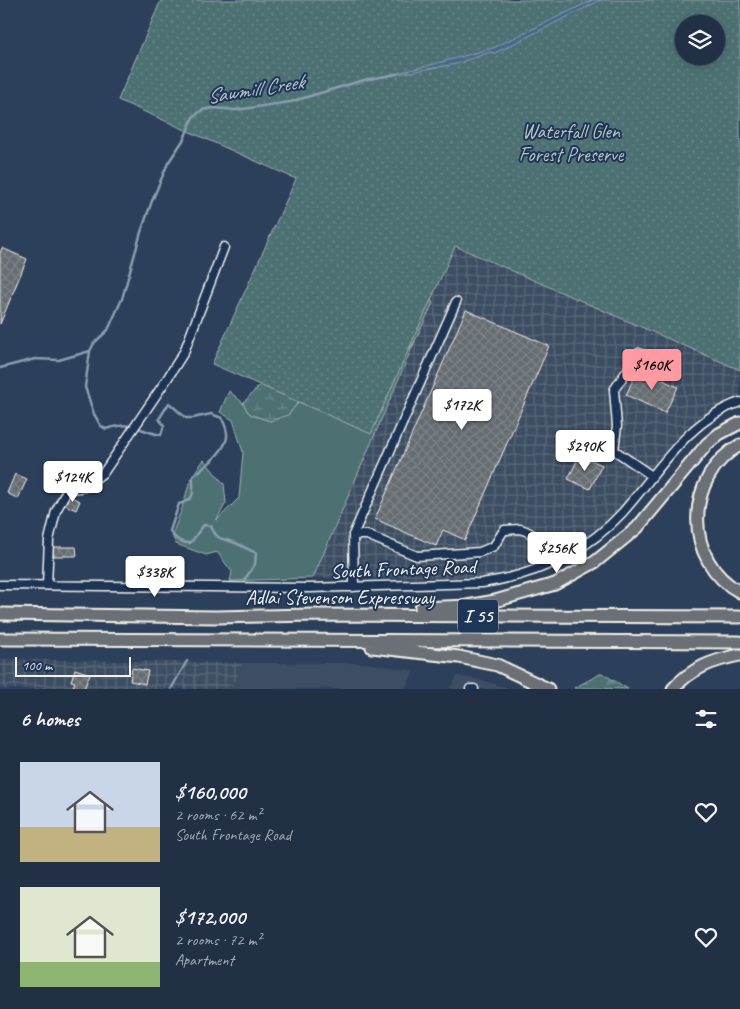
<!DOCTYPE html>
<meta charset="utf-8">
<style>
:root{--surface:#213045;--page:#29384c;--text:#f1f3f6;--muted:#a2a9b3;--line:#3e4b5e;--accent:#ff9aa2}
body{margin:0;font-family:Caveat,sans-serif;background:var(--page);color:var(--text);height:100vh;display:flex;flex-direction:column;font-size:19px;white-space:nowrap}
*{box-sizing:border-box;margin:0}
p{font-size:16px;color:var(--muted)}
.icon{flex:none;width:28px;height:28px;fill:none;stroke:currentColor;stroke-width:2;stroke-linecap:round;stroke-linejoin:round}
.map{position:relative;height:689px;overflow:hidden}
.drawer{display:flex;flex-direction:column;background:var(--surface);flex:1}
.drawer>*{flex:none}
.controls{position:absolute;left:675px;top:15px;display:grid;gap:10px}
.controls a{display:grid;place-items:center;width:50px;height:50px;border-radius:50%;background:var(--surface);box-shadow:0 2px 12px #0003,0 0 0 1px var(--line);font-size:25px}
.scale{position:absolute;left:15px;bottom:12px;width:116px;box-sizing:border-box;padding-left:5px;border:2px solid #f4f1e8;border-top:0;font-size:14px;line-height:18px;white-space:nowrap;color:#f4f1e8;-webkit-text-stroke:4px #1d3557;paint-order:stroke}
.price{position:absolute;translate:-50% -42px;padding:0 11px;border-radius:5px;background:#fff;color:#222;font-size:16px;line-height:32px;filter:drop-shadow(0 1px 2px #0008)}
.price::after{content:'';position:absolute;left:50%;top:30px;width:15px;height:11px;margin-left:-8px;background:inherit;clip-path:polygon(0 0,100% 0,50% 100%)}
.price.selected{background:var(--accent);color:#111}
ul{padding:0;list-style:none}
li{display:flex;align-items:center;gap:15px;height:125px;padding:0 20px}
li span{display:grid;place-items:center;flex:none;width:140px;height:100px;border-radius:0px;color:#555}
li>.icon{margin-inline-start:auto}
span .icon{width:60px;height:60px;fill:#fffc;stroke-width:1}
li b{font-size:21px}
h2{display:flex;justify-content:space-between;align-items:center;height:60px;padding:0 20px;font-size:21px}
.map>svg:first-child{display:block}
</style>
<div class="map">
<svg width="740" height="689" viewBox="0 0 740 689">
<defs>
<pattern id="industrial-grid" width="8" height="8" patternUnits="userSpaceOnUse" patternTransform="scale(1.25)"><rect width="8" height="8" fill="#3d4e63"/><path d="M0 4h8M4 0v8" fill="none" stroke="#5a6879"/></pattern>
<pattern id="forest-firs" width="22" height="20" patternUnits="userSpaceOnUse" patternTransform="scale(1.25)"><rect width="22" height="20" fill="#4d7173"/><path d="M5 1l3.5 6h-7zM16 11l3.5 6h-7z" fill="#678687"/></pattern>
<pattern id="wetland-marsh" width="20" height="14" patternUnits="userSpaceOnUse" patternTransform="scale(1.25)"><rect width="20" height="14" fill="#4d7173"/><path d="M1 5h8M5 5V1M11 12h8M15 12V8" fill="none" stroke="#678687"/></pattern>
<pattern id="park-dots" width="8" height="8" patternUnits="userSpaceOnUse" patternTransform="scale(1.25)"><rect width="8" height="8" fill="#4d7173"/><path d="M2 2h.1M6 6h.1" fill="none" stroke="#678687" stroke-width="1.8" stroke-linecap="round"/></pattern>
<pattern id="water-ripples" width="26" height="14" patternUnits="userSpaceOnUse" patternTransform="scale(1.25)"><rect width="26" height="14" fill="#44678a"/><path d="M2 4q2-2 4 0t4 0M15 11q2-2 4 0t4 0" fill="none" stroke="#607d9a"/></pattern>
<pattern id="building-cross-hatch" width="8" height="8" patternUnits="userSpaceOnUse" patternTransform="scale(1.25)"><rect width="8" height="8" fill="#666d72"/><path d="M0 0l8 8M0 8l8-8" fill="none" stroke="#7c8286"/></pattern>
</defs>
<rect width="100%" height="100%" fill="#2c405c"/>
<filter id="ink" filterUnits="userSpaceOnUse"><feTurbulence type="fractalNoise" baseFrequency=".02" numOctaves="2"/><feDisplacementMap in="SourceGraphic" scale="10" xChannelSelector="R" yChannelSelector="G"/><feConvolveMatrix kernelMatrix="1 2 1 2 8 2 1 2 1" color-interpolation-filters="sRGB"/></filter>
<g filter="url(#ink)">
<path fill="#3d4e63" d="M243 663H366L414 671 405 689H232Z
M457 676 476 679 512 689H450Z"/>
<path fill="url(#industrial-grid)" d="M454 246 740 370V398L734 399 711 412 677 441 618 511 588 540 546 563 507 575 474 579 313 578Z
M0 659 243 663 232 689H0Z"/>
<path fill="#4d7173" stroke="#a0b1ae" d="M415 341 313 578 230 581 232 572 217 552 206 555 176 544 172 535C175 526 179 517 182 508 188 488 190 476 204 460L224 484 226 503 216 521 239 498 243 452 233 420 220 412 229 391 243 403 248 412 252 415 270 421 288 415 306 393 405 355Z"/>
<path fill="url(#forest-firs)" stroke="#a0b1ae" d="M602 673 628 689 574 688Z"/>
<path fill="url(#wetland-marsh)" stroke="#a0b1ae" d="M428 292 433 303 415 341 405 355 306 393 288 415 270 421 252 415 248 412 243 403 258 387Z"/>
<path fill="url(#park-dots)" stroke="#a0b1ae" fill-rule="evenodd" d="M161 0H740V370L455 246 371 434 212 364 296 179 118 100ZM684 24H716V56H684Z"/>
<path fill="url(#water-ripples)" stroke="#8a9eb0" d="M593 0H601L495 53 490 52 456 64 376 78 427 66 493 48Z"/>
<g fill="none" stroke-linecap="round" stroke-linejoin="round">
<path stroke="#8a9eb0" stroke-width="2.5" d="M0 368 35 359 59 360 90 351
M245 579 255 564 256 553C249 550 241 545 233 542 220 538 217 540 211 526L204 525C198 531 196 537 190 543 180 543 176 540 170 531L179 504C198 498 192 492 193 476 204 468 225 451 227 437 228 430 224 424 222 418L211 414 193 418H186L169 403 159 419 164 425 161 435C136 430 133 420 106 429L101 426 94 414 85 387 90 351 94 343 108 330 122 299 141 232 152 201 168 163 184 139 193 117 202 110 214 108 236 110 290 102 364 80 397 74
M171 689 187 661"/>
</g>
<path fill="url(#building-cross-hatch)" stroke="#f4f1e8" d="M2 248 27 259 0 324V253Z
M466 310 549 346 465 540 443 530 436 546 375 519Z
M638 369 678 387 665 413 626 395Z
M580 455 602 465 590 489 568 479Z
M15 474 27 479 18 499 7 493Z
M69 496 80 501 76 510 65 505Z
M52 547H76L77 556H52Z
M132 668 148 671 145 684 130 681Z
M75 669 90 674 84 689H72L75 682 71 681Z"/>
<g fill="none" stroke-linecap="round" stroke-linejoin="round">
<g stroke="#f4f1e8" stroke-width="11">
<path id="minor" d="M652 476 614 450 617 426 614 390 639 353 668 367
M353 535 456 302
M0 585 309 588 482 583C536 575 585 553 622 513 658 473 687 420 740 402
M47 585 49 540 56 511 67 490 84 487 104 472 167 379 184 352 224 247
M354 587 353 535H367L417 556 480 552 494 546 504 530C509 530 515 529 520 529 537 533 547 549 553 563
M470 689H474"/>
</g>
<g stroke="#f4f1e8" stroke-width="15">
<path id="highway" d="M740 445C684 476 683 562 740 592
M421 608 467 606 495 601 555 584 595 562 637 528 707 444 719 434 740 423
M0 614 216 617 314 615 740 617
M0 639 740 642
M372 647 459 657 497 665 548 689
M673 689C691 668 714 660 740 655"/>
</g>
<use href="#minor" stroke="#1d3557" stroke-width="8"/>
<use href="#highway" stroke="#6b6f75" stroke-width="11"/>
</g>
</g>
<g text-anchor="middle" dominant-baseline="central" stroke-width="4" stroke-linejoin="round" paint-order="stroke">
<rect fill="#1d3557" stroke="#b4b9bc" stroke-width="1" x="458" y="599.5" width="40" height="33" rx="4"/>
<g font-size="19" font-weight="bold" fill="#f4f1e8">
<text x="478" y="616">I 55</text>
</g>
<g font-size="20" fill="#bac4bf" stroke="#1d3557">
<text x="571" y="131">Waterfall Glen<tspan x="571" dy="23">Forest Preserve</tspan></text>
</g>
<g font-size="20" fill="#f4f1e8" stroke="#1d3557">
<text transform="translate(403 569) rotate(-2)">South Frontage Road</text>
<text x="340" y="597">Adlai Stevenson Expressway</text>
</g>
<g font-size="21" font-style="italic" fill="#b6c1c7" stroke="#1d3557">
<text transform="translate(255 89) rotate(-9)">Sawmill Creek</text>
</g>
</g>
</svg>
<div class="controls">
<a><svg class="icon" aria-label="layers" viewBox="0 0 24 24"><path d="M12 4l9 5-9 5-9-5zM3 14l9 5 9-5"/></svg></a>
</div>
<div class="scale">100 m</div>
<b class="price selected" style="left:652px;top:391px">$160K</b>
<b class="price" style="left:462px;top:431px">$172K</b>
<b class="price" style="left:585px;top:472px">$290K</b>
<b class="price" style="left:73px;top:503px">$124K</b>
<b class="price" style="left:557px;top:574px">$256K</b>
<b class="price" style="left:155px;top:598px">$338K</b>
</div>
<section class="drawer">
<h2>6 homes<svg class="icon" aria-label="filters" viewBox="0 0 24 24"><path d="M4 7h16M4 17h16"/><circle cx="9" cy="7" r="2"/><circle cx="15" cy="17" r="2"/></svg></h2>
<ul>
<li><span style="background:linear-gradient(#c9d6e8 65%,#c2b280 0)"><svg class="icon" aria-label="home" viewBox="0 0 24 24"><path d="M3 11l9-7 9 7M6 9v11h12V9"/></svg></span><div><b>$160,000</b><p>2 rooms · 62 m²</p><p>South Frontage Road</p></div><svg class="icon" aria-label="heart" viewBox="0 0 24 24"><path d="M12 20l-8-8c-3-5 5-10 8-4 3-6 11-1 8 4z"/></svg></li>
<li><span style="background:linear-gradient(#dfe7d0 75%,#8fb573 0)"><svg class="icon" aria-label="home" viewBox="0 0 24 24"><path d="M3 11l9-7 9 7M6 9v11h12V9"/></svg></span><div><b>$172,000</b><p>2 rooms · 72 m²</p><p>Apartment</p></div><svg class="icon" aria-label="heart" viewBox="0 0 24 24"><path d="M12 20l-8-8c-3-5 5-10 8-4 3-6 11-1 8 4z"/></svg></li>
</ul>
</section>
